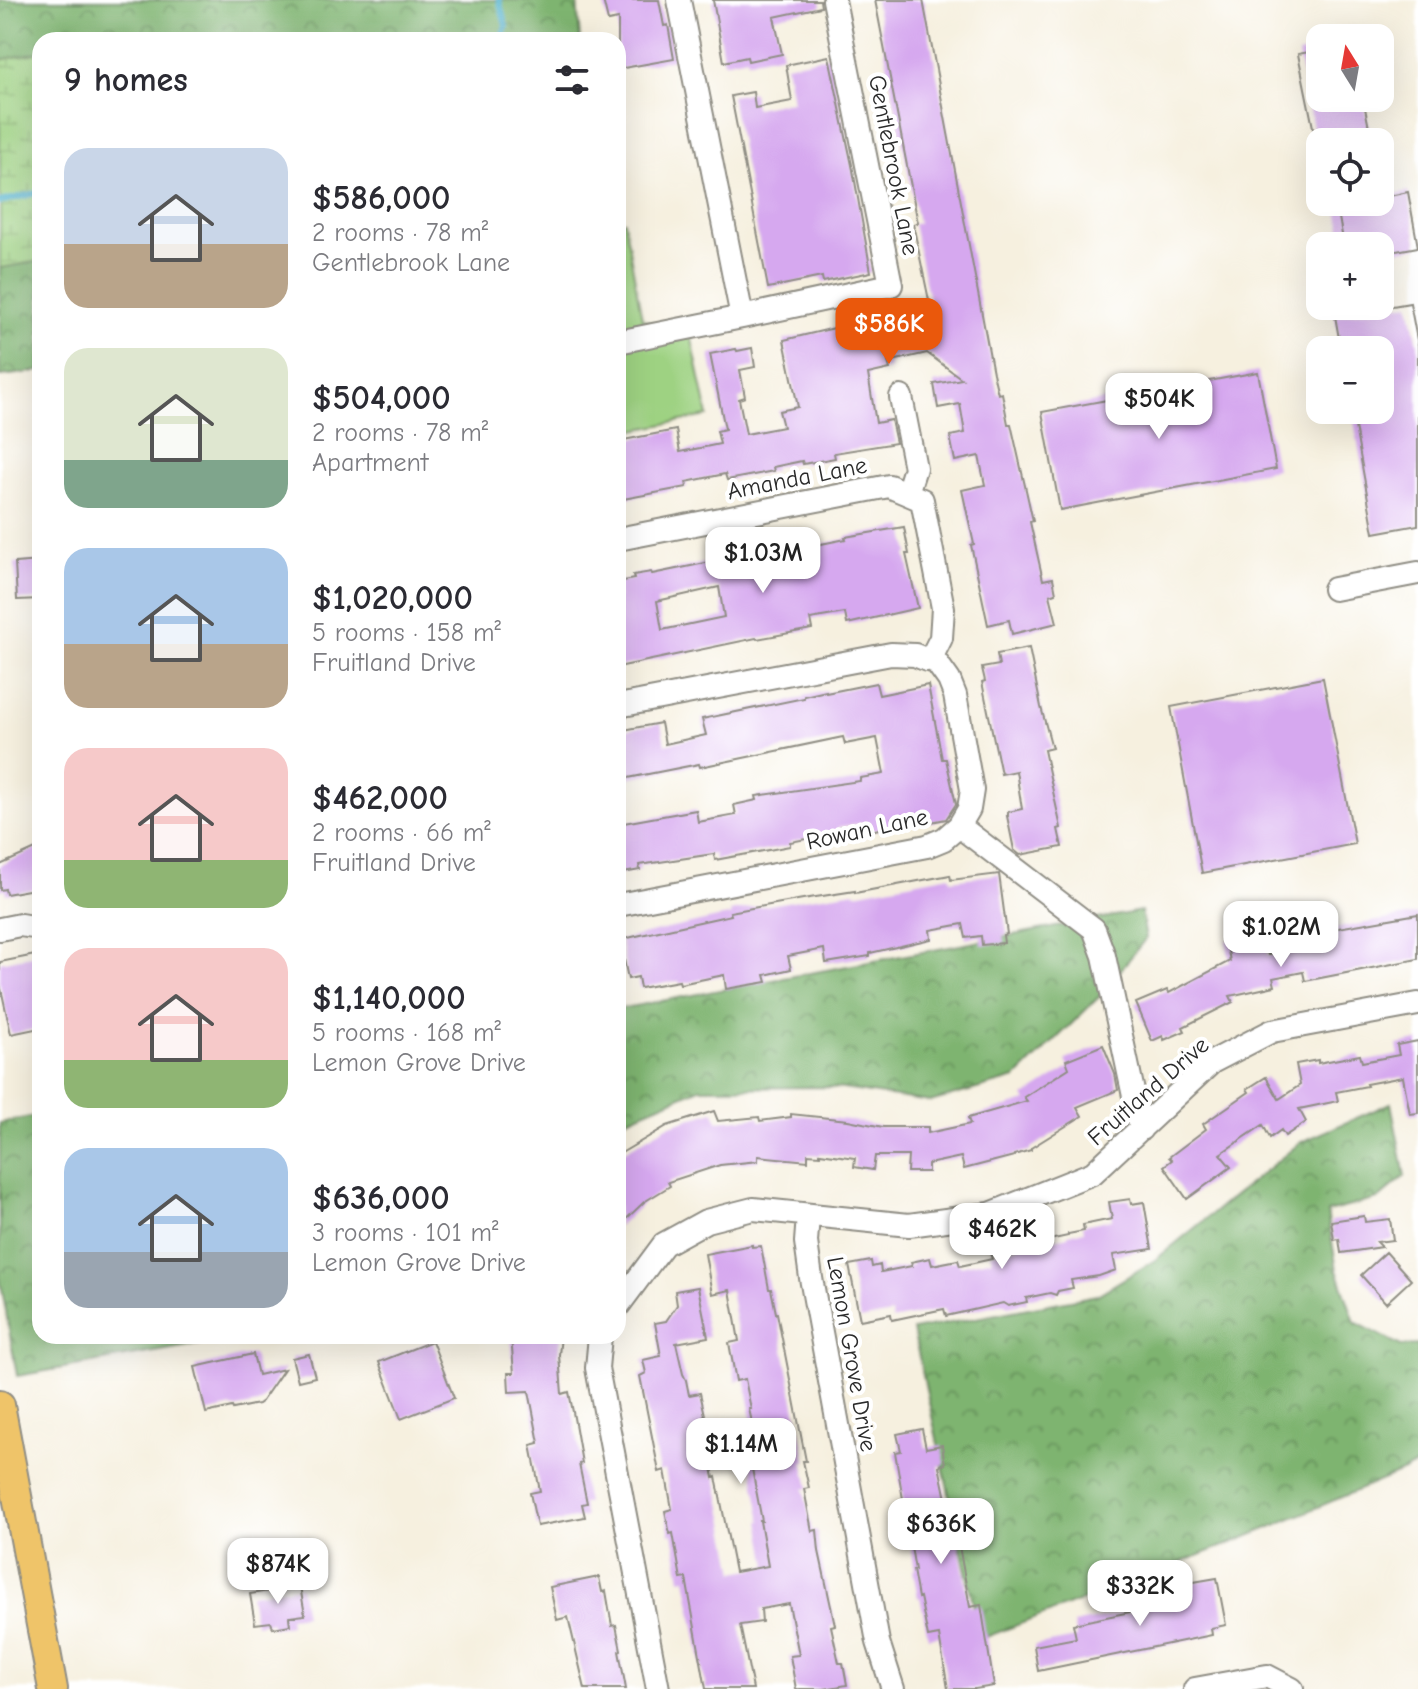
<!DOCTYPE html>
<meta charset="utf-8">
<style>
:root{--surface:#fff;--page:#f2f2f3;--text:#2b2b33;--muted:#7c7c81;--accent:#ea580c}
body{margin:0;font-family:"Comic Neue",sans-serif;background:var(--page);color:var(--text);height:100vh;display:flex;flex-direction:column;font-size:30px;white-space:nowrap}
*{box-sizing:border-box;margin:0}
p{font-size:26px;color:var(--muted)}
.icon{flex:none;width:44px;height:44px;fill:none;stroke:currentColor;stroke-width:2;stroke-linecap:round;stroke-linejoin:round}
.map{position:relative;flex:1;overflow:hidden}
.side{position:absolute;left:32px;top:32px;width:594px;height:1312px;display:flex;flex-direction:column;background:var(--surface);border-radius:24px;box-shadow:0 8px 32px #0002}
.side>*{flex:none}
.needle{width:52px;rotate:349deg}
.controls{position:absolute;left:1306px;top:24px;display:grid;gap:16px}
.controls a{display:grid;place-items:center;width:88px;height:88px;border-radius:16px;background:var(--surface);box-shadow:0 8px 32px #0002;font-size:40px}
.price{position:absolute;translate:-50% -68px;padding:0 18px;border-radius:16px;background:#fff;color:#222;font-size:26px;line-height:52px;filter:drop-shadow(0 2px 4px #0008)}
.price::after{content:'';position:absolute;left:50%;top:48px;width:24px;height:18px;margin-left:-12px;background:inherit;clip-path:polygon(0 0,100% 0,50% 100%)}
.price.current{background:var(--accent);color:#fff}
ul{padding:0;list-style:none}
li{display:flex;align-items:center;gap:24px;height:200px;padding:0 32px}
li span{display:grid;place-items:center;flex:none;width:224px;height:160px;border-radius:24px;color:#555}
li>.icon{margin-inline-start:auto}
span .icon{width:96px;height:96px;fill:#fffc;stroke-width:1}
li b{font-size:34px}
h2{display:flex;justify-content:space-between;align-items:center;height:96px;padding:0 32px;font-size:34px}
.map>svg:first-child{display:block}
</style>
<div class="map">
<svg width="1418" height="1689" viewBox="0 0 1418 1689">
<defs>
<pattern id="forest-crowns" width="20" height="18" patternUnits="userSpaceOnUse" patternTransform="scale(2)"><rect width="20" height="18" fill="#7eb470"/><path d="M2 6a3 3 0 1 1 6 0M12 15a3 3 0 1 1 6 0" fill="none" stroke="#67935c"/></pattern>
<pattern id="wetland-marsh" width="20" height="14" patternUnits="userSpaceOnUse" patternTransform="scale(2)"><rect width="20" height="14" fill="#9ed282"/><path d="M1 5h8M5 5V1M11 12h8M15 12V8" fill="none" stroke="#88b470"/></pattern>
</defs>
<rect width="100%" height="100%" fill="#fff"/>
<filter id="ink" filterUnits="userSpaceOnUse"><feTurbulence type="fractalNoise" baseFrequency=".0125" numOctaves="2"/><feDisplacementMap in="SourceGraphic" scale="16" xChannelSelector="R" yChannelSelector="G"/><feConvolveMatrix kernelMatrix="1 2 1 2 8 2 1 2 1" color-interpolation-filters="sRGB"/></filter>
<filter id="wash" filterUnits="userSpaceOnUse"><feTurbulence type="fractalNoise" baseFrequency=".006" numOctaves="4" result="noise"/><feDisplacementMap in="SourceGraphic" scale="32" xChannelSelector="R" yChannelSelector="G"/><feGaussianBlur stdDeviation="1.8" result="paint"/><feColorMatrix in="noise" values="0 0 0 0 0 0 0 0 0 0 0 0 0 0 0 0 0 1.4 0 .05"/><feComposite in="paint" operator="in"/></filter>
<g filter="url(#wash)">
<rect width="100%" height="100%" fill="#f6f0df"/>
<path fill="#9ed282" stroke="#647e56" stroke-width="2" d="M618 221H624L642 319 691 335 708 416 618 433Z"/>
<path fill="url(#forest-crowns)" stroke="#54704e" stroke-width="2" d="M0 0H577L580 40H40V52L0 60Z
M40 261V371L0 376V268Z
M1141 911 1146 938 1099 997 1016 1078 930 1102 830 1087 700 1088 618 1123V1009Z
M1391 1103 1405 1176 1378 1199 1327 1212 1337 1270 1355 1322 1401 1346 1418 1345V1465L1242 1539 981 1639 913 1330 1097 1295 1155 1260 1301 1142Z
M40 1115V1336H246L17 1376 0 1278V1123Z"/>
<path fill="url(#wetland-marsh)" stroke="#647e56" stroke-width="2" d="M40 52V261L0 268V60Z"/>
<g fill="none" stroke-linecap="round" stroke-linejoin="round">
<path stroke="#4cafcb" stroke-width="6" d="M499 0 506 26 501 40
M0 202 40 192"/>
</g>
<g id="blocks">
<path fill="#d6a8ef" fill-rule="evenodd" d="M603 0H659L664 26 668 25 674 59 618 69V19L608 21Z
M713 0H820L821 7 774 17 782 54 748 61 747 57 724 62Z
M875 0H923L993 373 998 394 1002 393 1008 424H1011L1033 521 1030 522 1043 580 1053 578 1056 593 1050 595 1057 623 1012 634 1009 620 988 625 971 545 974 544 962 490 985 485 979 456 955 461 950 436 965 433 960 404 938 408 934 384 962 379 927 353 888 362 890 369 868 374 876 423 891 420 896 443 834 453 835 458 803 464 802 461 773 467 774 471 727 480 725 474 686 482 687 487 618 500V441L676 430 680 452 720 444 717 431 725 429 710 354 736 349 737 351 752 348 755 367 740 370 745 397 739 399 746 434 783 427 779 411 798 407 784 340 868 320 870 329 880 326 883 339 935 329 913 224 918 223Z
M1320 50V98H1363L1371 138 1350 142H1316L1298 54Z
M829 56 853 170 871 272 823 282 822 277 768 288 731 96 753 92 755 108 792 101 786 65Z
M1408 192 1418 247 1380 254V246H1344L1337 206 1357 202H1380V198Z
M1410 303 1418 345V525L1374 533 1352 410H1380V350H1341L1335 316Z
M1258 372 1276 469 1060 510 1042 412Z
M904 527 909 554H906L918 608 847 624 845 613 810 619 812 629 757 639 756 638 618 667V582L634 579 633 575 651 572 652 574 715 561 801 546V548L846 539 845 537ZM719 587 724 617 662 630 657 601Z
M40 561V599L17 600 15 563Z
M1029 648 1041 707 1052 748 1044 750 1061 828 1058 829 1062 847 1020 855 1014 850 1007 816H1008V812L1022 809 1016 771 1001 774 982 682 985 681 982 668 999 665 997 654Z
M1323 678 1355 844 1202 873 1171 707Z
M876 683 879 695 928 685 942 759H946L956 804 946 819 931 822 929 812 892 818 893 826 870 831 869 822 838 827 839 833 790 842V846L715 860 714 854 639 865 640 870 618 874V824L696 810 698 822 736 815 734 805 757 800 756 796 860 781V778L884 774 877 738 845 744 843 737 700 767 699 764 618 780V731L661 723 665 744 706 735 702 719 804 698V696L826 691V693Z
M40 847V888L6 894 5 889 0 890V865Z
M999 874 1007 934 1003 935 1004 943 982 945 981 936 966 938 963 924 930 930 931 939 870 953V956L826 963 824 949 788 956 791 969 765 975 767 982 726 989 724 975 680 984 679 981 640 988 638 977 628 979 620 940 632 937 731 915 730 912 803 899 855 891V893L950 875 951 880Z
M1418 914V959L1305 981 1303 972 1273 978 1275 986 1230 996 1233 1002 1183 1027 1185 1031 1164 1040 1163 1036 1152 1041 1136 1003 1167 990 1169 993 1230 961 1226 941 1263 933 1268 955 1298 949V935Z
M40 954V1028L11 1034 0 984V962Z
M1418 1041V1113L1410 1114 1403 1077 1366 1084 1367 1086 1336 1092 1338 1101 1299 1109 1306 1122 1285 1136 1281 1130 1270 1138 1263 1125 1220 1154 1231 1167 1187 1199 1164 1166 1172 1160 1169 1157 1206 1129 1203 1124 1249 1092 1247 1089 1266 1077 1279 1099 1300 1085 1296 1064 1318 1060V1063L1360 1055 1362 1062 1399 1055 1397 1045Z
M1103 1045 1115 1074 1118 1090 1077 1107 1082 1116 1031 1148V1150L1014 1155V1156L964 1169 961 1157 928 1164V1172H907L908 1156H875L873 1170 854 1167 855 1158 820 1153V1155L808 1154V1161L758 1156V1161L720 1165 668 1182 670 1186 644 1202 618 1227V1155L667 1126 714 1111 718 1121 759 1117 760 1121 791 1117V1114L848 1120 883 1127H928V1133L970 1124 968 1118 1027 1101 1024 1097 1069 1068 1066 1060Z
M1130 1199 1131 1204 1144 1202 1152 1249 1113 1255 1116 1270 1099 1276 1071 1280 1073 1288 1058 1291 1056 1295 1050 1293 1026 1298 1027 1302 1008 1306 1003 1303 946 1316 944 1309 892 1320 891 1314 860 1320 849 1265 871 1261 872 1267 880 1265 881 1272 912 1266 911 1262 930 1258 932 1265 958 1260 960 1266 992 1259 990 1253 1068 1236V1234L1084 1231 1083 1225 1112 1219 1109 1202Z
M1364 1216 1365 1222 1390 1219 1393 1240 1377 1242 1382 1247 1341 1253 1339 1239 1334 1240 1331 1221Z
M752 1245V1247L761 1246 769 1289H771L776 1313H777L806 1461H803L809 1488 804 1489 812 1531 817 1530 819 1551 835 1625 831 1626 839 1663H843L847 1685 824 1689H796L790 1656 799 1655 789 1604 761 1609 762 1622 740 1625 753 1689H706L686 1578 681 1579 673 1533 670 1534 665 1511 672 1509 665 1470 659 1472 640 1376 646 1373 643 1360 661 1356 655 1323 666 1321 677 1305 675 1291 698 1287 708 1337 676 1343 683 1374 686 1380 689 1395 700 1393 705 1415 703 1416 714 1478 716 1477 735 1572 768 1566 760 1521H762L745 1432 754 1431 749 1409H751L745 1379 736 1381 729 1343 739 1341 730 1290 712 1294 705 1254Z
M1386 1252 1411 1280 1386 1303 1361 1275Z
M511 1336H561L559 1355 562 1394 569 1392 573 1412 582 1463 579 1464 587 1503 582 1504 585 1517 537 1526 530 1493 540 1491 531 1445 539 1443 529 1391 509 1392 508 1373H514Z
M432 1341 454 1398 401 1419 379 1362Z
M253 1354 258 1375 284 1369 262 1401 258 1404 233 1409 232 1407 206 1413 195 1367Z
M309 1354 315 1377 298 1381 292 1358Z
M922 1429 926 1448 942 1445 945 1464 939 1466 950 1518H954L970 1607 981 1605 994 1686 975 1689H948L939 1635 928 1637 920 1597 918 1598 913 1570H915L895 1452 901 1451 897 1434Z
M599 1577 602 1592 606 1591 612 1626 616 1625 621 1650 619 1651 626 1689H585L568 1617 557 1620 550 1587Z
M1217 1578 1226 1625 1211 1628 1212 1635 1038 1671 1034 1646 1076 1638 1073 1624 1135 1611V1609L1179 1601 1176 1585Z
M300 1586 305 1615 289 1617 290 1625 273 1628 271 1622 255 1624 250 1594Z"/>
</g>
</g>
<g filter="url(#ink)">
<use href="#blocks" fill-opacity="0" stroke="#908e85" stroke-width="2"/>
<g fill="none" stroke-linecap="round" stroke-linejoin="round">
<g stroke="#908e85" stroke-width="26">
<path id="minor" d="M679 0 742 317 891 285 834 0
M618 342 742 317
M901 397 915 468 907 493
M618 539 889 486 922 500 943 608 941 638 932 656
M1334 589 1418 573
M618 706 891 654 915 655 927 660 932 656
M959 826 1094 929 1104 956 1141 1129
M618 905 927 846 944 839 959 826 969 809 972 790 955 695 949 680 932 656
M0 929 20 925 40 928
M808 1216 806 1242 811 1278 878 1642 893 1689
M618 1306 664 1244 706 1221 753 1209 909 1225 990 1214 1093 1173 1212 1062 1272 1031 1418 1004
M600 1336 597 1368 658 1689
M1195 1689 1267 1676 1292 1689"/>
</g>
<g stroke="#908e85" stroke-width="32">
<path id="major" d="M0 1405 53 1689"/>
</g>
<use href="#minor" stroke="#fff" stroke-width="22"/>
<use href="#major" stroke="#efc469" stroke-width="28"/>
</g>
</g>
<g text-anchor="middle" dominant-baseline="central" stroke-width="8" stroke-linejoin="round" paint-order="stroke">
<g font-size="24" fill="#2b2b2b" stroke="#fff">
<text transform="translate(894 165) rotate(79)">Gentlebrook Lane</text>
<text transform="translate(797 478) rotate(-11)">Amanda Lane</text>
<text transform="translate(867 829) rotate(-12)">Rowan Lane</text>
<text transform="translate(1148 1091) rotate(-41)">Fruitland Drive</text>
<text transform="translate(852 1354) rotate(80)">Lemon Grove Drive</text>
</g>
</g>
</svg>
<div class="controls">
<a><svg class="needle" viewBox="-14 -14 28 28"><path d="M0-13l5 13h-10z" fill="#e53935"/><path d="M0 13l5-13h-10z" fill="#7c7c81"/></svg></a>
<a><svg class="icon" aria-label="locate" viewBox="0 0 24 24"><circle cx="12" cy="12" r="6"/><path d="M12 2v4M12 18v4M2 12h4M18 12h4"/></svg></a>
<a>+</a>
<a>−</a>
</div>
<b class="price current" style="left:889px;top:366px">$586K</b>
<b class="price" style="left:1159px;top:441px">$504K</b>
<b class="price" style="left:763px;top:595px">$1.03M</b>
<b class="price" style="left:1281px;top:969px">$1.02M</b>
<b class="price" style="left:1002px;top:1271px">$462K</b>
<b class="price" style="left:741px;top:1486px">$1.14M</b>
<b class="price" style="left:941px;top:1566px">$636K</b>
<b class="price" style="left:278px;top:1606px">$874K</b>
<b class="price" style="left:1140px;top:1628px">$332K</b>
<section class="side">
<h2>9 homes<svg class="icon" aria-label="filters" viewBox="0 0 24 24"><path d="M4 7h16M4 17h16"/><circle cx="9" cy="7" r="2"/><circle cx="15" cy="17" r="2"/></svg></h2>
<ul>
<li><span style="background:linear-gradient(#c9d6e8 60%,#b9a48a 0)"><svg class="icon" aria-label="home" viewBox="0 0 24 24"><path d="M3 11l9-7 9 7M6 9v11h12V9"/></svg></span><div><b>$586,000</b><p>2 rooms · 78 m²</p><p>Gentlebrook Lane</p></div></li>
<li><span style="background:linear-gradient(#dfe7d0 70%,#7fa58c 0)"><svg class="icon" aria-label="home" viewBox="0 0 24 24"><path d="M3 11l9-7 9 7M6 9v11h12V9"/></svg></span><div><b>$504,000</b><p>2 rooms · 78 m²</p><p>Apartment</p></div></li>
<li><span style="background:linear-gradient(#a9c7e8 60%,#b9a48a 0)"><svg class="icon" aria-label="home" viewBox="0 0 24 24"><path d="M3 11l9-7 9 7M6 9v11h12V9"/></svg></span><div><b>$1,020,000</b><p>5 rooms · 158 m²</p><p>Fruitland Drive</p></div></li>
<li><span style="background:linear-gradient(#f6c9c9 70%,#8fb573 0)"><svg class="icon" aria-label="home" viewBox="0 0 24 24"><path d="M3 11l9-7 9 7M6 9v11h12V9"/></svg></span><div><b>$462,000</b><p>2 rooms · 66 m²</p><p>Fruitland Drive</p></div></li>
<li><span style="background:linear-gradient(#f6c9c9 70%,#8fb573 0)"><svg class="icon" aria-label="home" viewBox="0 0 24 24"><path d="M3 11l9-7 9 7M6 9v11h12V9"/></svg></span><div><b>$1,140,000</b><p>5 rooms · 168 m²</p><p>Lemon Grove Drive</p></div></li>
<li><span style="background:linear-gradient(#a9c7e8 65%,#9aa5b1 0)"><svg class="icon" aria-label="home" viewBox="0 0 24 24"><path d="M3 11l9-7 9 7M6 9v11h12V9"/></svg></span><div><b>$636,000</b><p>3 rooms · 101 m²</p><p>Lemon Grove Drive</p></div></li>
</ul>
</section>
</div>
